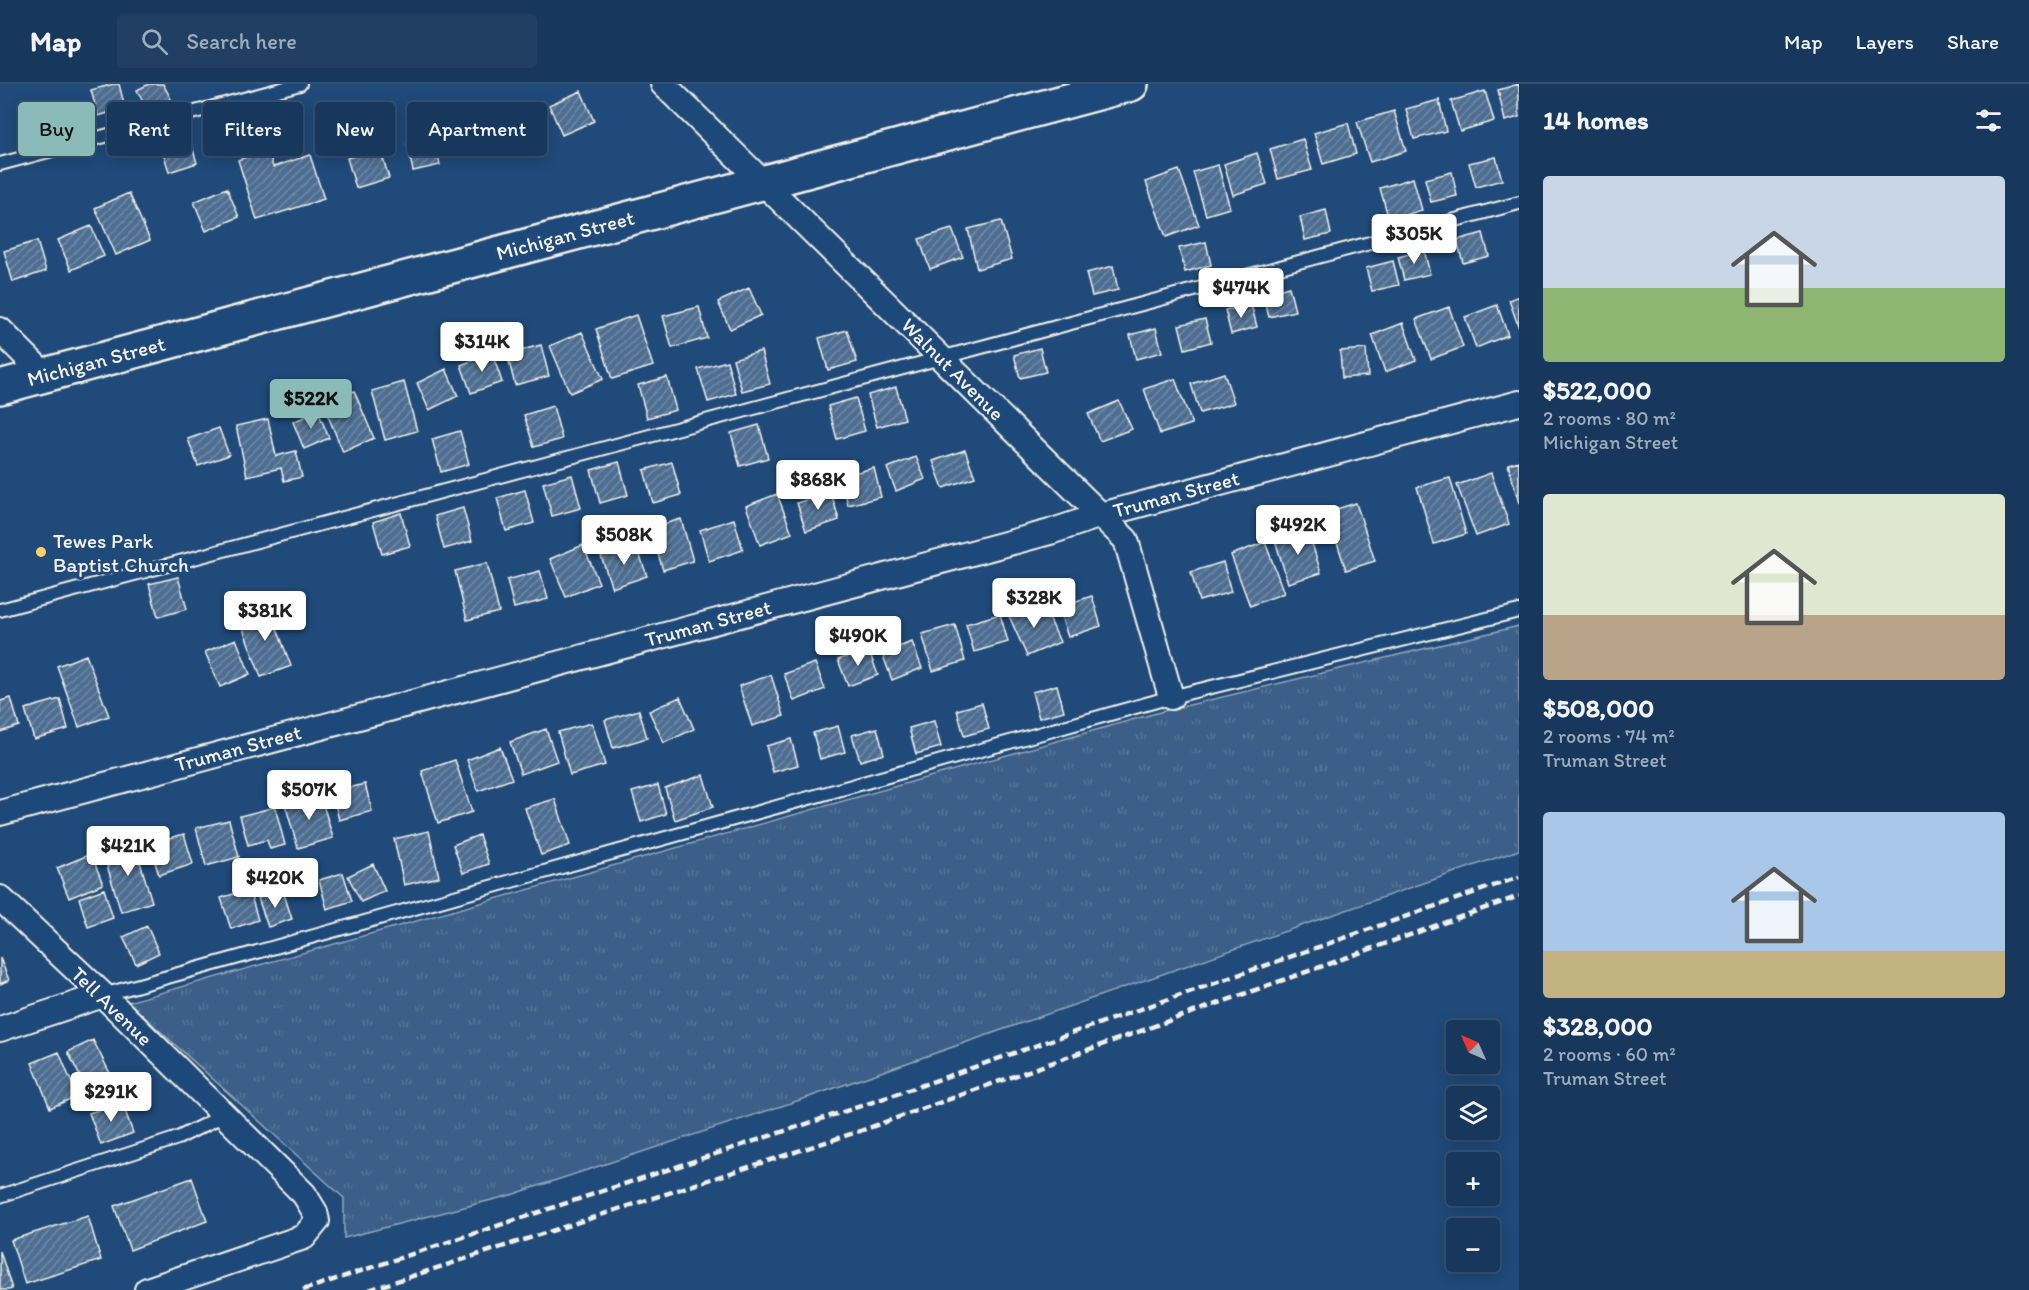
<!DOCTYPE html>
<meta charset="utf-8">
<style>
:root{--surface:#17385c;--page:#203f62;--text:#f1f3f6;--muted:#9eacbb;--line:#365272;--accent:#8bbbb9}
body{margin:0;font-family:Itim,sans-serif;background:var(--page);color:var(--text);height:100vh;display:flex;flex-direction:column;font-size:22px;white-space:nowrap}
*{box-sizing:border-box;margin:0}
p{font-size:20px;color:var(--muted)}
.icon{flex:none;width:33px;height:33px;fill:none;stroke:currentColor;stroke-width:2;stroke-linecap:round;stroke-linejoin:round}
.map{position:relative;flex:1;overflow:hidden}
.sheet{display:flex;flex-direction:column;background:var(--surface);width:510px}
.sheet>*{flex:none}
.top-card{position:absolute;left:18px;top:18px;width:570px;height:54px;display:flex;gap:12px}
.needle{width:39px;rotate:315deg}
.fabs{position:absolute;left:1446px;top:936px;display:grid;gap:12px}
.fabs a{display:grid;place-items:center;width:54px;height:54px;border-radius:6px;background:var(--surface);box-shadow:0 3px 15px #0003,0 0 0 2px var(--line);font-size:30px}
.price{position:absolute;translate:-50% -51px;padding:0 14px;border-radius:6px;background:#fff;color:#222;font-size:20px;line-height:39px;filter:drop-shadow(0 2px 3px #0008)}
.price::after{content:'';position:absolute;left:50%;top:36px;width:18px;height:14px;margin-left:-9px;background:inherit;clip-path:polygon(0 0,100% 0,50% 100%)}
.price.selected{background:var(--accent);color:#111}
ul{padding:0;list-style:none}
li{display:grid;align-content:center;gap:12px;height:318px;padding:0 24px}
li span{display:grid;place-items:center;height:186px;border-radius:6px;color:#555}
li>.icon{margin-inline-start:auto}
span .icon{width:108px;height:108px;fill:#fffc;stroke-width:1}
li b{font-size:26px}
h2{display:flex;justify-content:space-between;align-items:center;height:72px;padding:0 24px;font-size:26px}
.pill{padding:0 21px;border-radius:6px;background:var(--surface);box-shadow:0 3px 15px #0003,0 0 0 2px var(--line);font-size:21px;line-height:54px}
.pill.selected{background:var(--accent);color:#111}
header{display:flex;align-items:center;gap:36px;box-sizing:border-box;height:84px;padding:0 30px;background:var(--surface);border-bottom:2px solid var(--line)}
header strong{font-size:28px}
nav{display:flex;gap:33px;margin-inline-start:auto;font-size:21px}
.search{width:420px;height:54px;background:var(--page);display:flex;align-items:center;gap:15px;box-sizing:border-box;padding:0 21px;border-radius:6px;color:var(--muted);font-size:22px}
main{display:flex;flex:1;min-height:0}
.map>svg:first-child{display:block}
</style>
<header>
<strong>Map</strong>
<div class="search"><svg class="icon" aria-label="search" viewBox="0 0 24 24"><circle cx="10" cy="10" r="6"/><path d="M15 15l6 6"/></svg>Search here</div>
<nav><a>Map</a><a>Layers</a><a>Share</a></nav>
</header>
<main>
<div class="map">
<svg width="1519" height="1206" viewBox="0 0 1519 1206">
<defs>
<pattern id="grass-tufts" width="24" height="20" patternUnits="userSpaceOnUse" patternTransform="scale(1.5)"><rect width="24" height="20" fill="#3a5f88"/><path d="M3 7l-1-3M5 7V3M7 7l1-3M15 17l-1-3M17 17v-4M19 17l1-3" fill="none" stroke="#577699"/></pattern>
<pattern id="building-hatch" width="6" height="6" patternUnits="userSpaceOnUse" patternTransform="scale(1.5)"><rect width="6" height="6" fill="#4d6e92"/><path d="M-1 1l2-2M0 6l6-6M5 7l2-2" fill="none" stroke="#708aa6"/></pattern>
</defs>
<rect width="100%" height="100%" fill="#1f4a7a"/>
<filter id="ink" filterUnits="userSpaceOnUse"><feTurbulence type="fractalNoise" baseFrequency=".0167" numOctaves="2"/><feDisplacementMap in="SourceGraphic" scale="12" xChannelSelector="R" yChannelSelector="G"/><feConvolveMatrix kernelMatrix="1 2 1 2 8 2 1 2 1" color-interpolation-filters="sRGB"/></filter>
<g filter="url(#ink)">
<path fill="url(#grass-tufts)" stroke="#97a8b8" stroke-width="1.5" d="M1519 542V766L809 1013 511 1111 344 1154V1114L128 918 1160 628Z"/>
<path fill="url(#building-hatch)" stroke="#f4f1e8" stroke-width="1.5" d="M114 0H119L125 24 98 32 91 6Z
M149 0H163L171 15 147 26 137 6Z
M1519 0V33L1505 37 1498 6Z
M581 7 594 37 562 51 549 21Z
M1485 7 1494 37 1460 47 1451 17Z
M1439 16 1446 47 1414 55 1406 25Z
M530 23 541 52 508 65 497 36Z
M1394 27 1406 67 1370 78 1357 38Z
M1348 39 1356 70 1323 80 1314 49Z
M187 45 197 79 169 88 159 54Z
M434 54 440 81 413 87 407 60Z
M1303 55 1312 86 1278 95 1270 65Z
M380 65 389 94 356 104 347 74Z
M268 66 273 83 310 71 324 115 257 136 238 76Z
M1257 69 1267 100 1233 111 1224 80Z
M1496 73 1502 96 1476 103 1469 79Z
M1218 81 1230 124 1206 131 1193 88Z
M1179 86 1199 141 1166 153 1146 98Z
M1452 88 1457 112 1431 118 1425 95Z
M1413 94 1422 126 1389 136 1380 104Z
M227 104 239 133 206 147 194 118Z
M129 109 150 156 116 171 95 124Z
M1326 126 1331 150 1305 156 1300 133Z
M1001 137 1012 175 977 185 968 145Z
M91 142 104 172 71 186 58 156Z
M952 145 963 173 930 185 919 155Z
M1483 149 1489 172 1463 179 1457 156Z
M37 157 46 187 13 198 4 167Z
M1206 158 1211 181 1185 188 1179 164Z
M1424 166 1430 190 1404 196 1398 173Z
M1393 177 1399 201 1372 207 1366 184Z
M1113 182 1118 206 1092 212 1086 189Z
M1289 203 1295 227 1269 233 1263 210Z
M749 204 761 231 730 245 718 218Z
M1519 212V244L1509 216Z
M1251 220 1257 243 1231 250 1225 226Z
M1497 221 1508 251 1476 264 1465 233Z
M699 223 707 254 672 264 663 232Z
M1449 223 1463 263 1431 275 1416 235Z
M636 231 653 282 612 295 596 245Z
M1205 235 1211 258 1185 265 1179 241Z
M1403 239 1416 276 1385 288 1372 251Z
M1156 244 1162 268 1136 275 1130 251Z
M847 246 857 278 828 286 819 254Z
M582 248 603 295 570 309 550 262Z
M541 261 549 292 515 301 507 270Z
M1040 264 1046 288 1020 294 1014 271Z
M1366 265 1368 292 1342 294 1340 267Z
M761 267 770 300 742 307 733 275Z
M492 269 502 298 471 309 461 281Z
M727 277 736 310 708 318 698 285Z
M446 285 458 312 429 326 417 299Z
M1224 289 1234 319 1200 329 1191 300Z
M667 293 676 326 647 334 638 301Z
M1175 295 1192 340 1160 350 1144 305Z
M404 298 417 347 385 356 372 307Z
M896 303 905 335 877 343 868 311Z
M354 307 374 354 343 368 323 320Z
M856 314 865 347 837 355 828 322Z
M1119 317 1132 345 1100 357 1088 330Z
M553 322 562 355 534 363 524 331Z
M318 327 329 354 304 365 293 338Z
M268 335 276 372 296 367 302 393 284 397 281 384 247 392 236 342Z
M759 341 768 374 740 382 731 349Z
M219 344 229 371 198 382 188 355Z
M460 347 469 380 441 388 432 355Z
M965 366 975 393 943 404 933 377Z
M916 373 925 395 896 407 887 384Z
M1519 377V419L1508 380Z
M619 378 628 411 600 419 591 386Z
M672 378 681 411 653 419 644 386Z
M874 384 881 413 848 421 841 392Z
M1491 389 1509 440 1476 452 1457 401Z
M572 391 581 424 552 432 543 399Z
M1450 394 1466 450 1434 460 1417 403Z
M525 406 534 439 506 447 497 414Z
M831 408 839 436 806 447 797 419Z
M777 410 792 449 760 461 746 422Z
M1356 419 1375 477 1346 486 1327 428Z
M463 424 472 457 444 465 435 432Z
M401 429 410 462 382 470 373 438Z
M681 435 693 477 663 486 650 444Z
M734 435 743 466 709 477 700 446Z
M1308 446 1321 489 1288 499 1275 456Z
M1265 458 1284 509 1250 522 1231 471Z
M636 460 647 492 612 504 601 472Z
M583 461 599 499 566 513 550 475Z
M1223 478 1231 508 1199 517 1191 488Z
M487 479 499 528 467 536 455 487Z
M540 487 548 515 514 524 507 496Z
M178 493 187 525 158 533 149 500Z
M1092 512 1101 542 1068 553 1058 523Z
M1042 518 1060 558 1027 572 1009 532Z
M269 523 291 582 261 593 239 534Z
M1000 530 1008 558 974 568 966 540Z
M955 541 965 577 933 587 922 550Z
M236 555 250 590 220 603 205 568Z
M912 558 922 584 892 596 882 569Z
M868 564 878 591 848 602 838 576Z
M86 571 109 632 79 643 57 582Z
M815 579 825 605 794 617 784 590Z
M771 591 784 632 752 642 739 602Z
M1057 601 1064 627 1039 634 1032 608Z
M680 613 694 645 664 659 649 627Z
M11 614 19 642 0 648V617Z
M60 615 68 645 34 655 25 625Z
M982 619 989 645 964 652 957 626Z
M639 626 647 654 613 664 605 636Z
M934 637 941 663 916 670 909 644Z
M592 639 605 681 570 691 558 648Z
M838 642 845 668 820 675 813 649Z
M877 644 884 670 860 677 852 651Z
M546 645 557 677 521 690 510 658Z
M791 655 798 681 773 688 766 662Z
M500 663 512 695 478 707 467 676Z
M455 676 472 728 438 739 422 687Z
M703 691 713 723 675 736 665 704Z
M365 700 372 727 339 736 332 708Z
M658 701 666 730 641 738 632 708Z
M320 710 333 754 298 764 285 720Z
M555 715 570 761 541 771 525 724Z
M275 723 285 761 270 765 267 756 248 761 240 732Z
M229 736 239 773 206 782 196 744Z
M429 747 439 793 404 801 394 755Z
M184 750 193 780 159 791 149 760Z
M479 751 489 780 463 789 453 761Z
M134 758 152 818 121 828 103 768Z
M91 770 103 800 69 814 57 784Z
M373 780 385 807 361 818 348 792Z
M343 789 352 817 327 825 319 796Z
M104 805 113 834 88 843 79 814Z
M249 805 258 836 231 845 221 814Z
M283 807 292 835 268 843 258 814Z
M147 842 159 869 136 880 123 853Z
M0 874 9 896 0 900Z
M93 956 120 1009 94 1021 68 968Z
M59 968 77 1012 50 1024 32 979Z
M122 1018 133 1049 101 1061 89 1029Z
M192 1094 207 1137 130 1166 114 1122Z
M88 1132 101 1176 25 1200 11 1156Z
M0 1167 12 1205 8 1206H0Z"/>
<g fill="none" stroke-linecap="round" stroke-linejoin="round">
<g stroke="#f4f1e8" stroke-width="16">
<path id="service" d="M0 80 300 0
M0 526 1519 119
M103 911 1171 613 1519 527
M0 1112 178 1054 224 1031"/>
</g>
<g stroke="#f4f1e8" stroke-width="28">
<path id="minor" d="M663 0 1126 456 1171 613
M0 246 45 291
M0 729 1050 448 1101 431 1519 319
M0 814 103 911 304 1110 315 1128 317 1137 304 1153 147 1206
M0 945 103 911"/>
</g>
<g stroke="#f4f1e8" stroke-width="38">
<path id="secondary" d="M0 303 1131 0"/>
</g>
<use href="#service" stroke="#1f4a7a" stroke-width="12"/>
<use href="#minor" stroke="#1f4a7a" stroke-width="24"/>
<use href="#secondary" stroke="#1f4a7a" stroke-width="33"/>
<path stroke="#f4f1e8" stroke-width="4.5" stroke-dasharray="9 4.5" stroke-linecap="butt" d="M303 1206 894 1011 1519 793
M369 1206 860 1047 1519 812"/>
</g>
</g>
<circle fill="#ffd166" stroke="#1f4a7a" stroke-width="2" cx="41" cy="468" r="6"/>
<g text-anchor="middle" dominant-baseline="central" stroke-width="6" stroke-linejoin="round" paint-order="stroke">
<g font-size="21" fill="#f4f1e8" stroke="#1f4a7a">
<text transform="translate(565 151) rotate(-15)">Michigan Street</text>
<text transform="translate(96 277) rotate(-15)">Michigan Street</text>
<text transform="translate(953 285) rotate(45)">Walnut Avenue</text>
<text transform="translate(1176 410) rotate(-15)">Truman Street</text>
<text transform="translate(708 539) rotate(-15)">Truman Street</text>
<text transform="translate(238 664) rotate(-15)">Truman Street</text>
<text transform="translate(112 922) rotate(44)">Tell Avenue</text>
</g>
<g font-size="21" fill="#f4f1e8" stroke="#1f4a7a" text-anchor="start">
<text x="53" y="456">Tewes Park<tspan x="53" dy="24">Baptist Church</tspan></text>
</g>
</g>
</svg>
<div class="fabs">
<a><svg class="needle" viewBox="-14 -14 28 28"><path d="M0-13l5 13h-10z" fill="#e53935"/><path d="M0 13l5-13h-10z" fill="#9eacbb"/></svg></a>
<a><svg class="icon" aria-label="layers" viewBox="0 0 24 24"><path d="M12 4l9 5-9 5-9-5zM3 14l9 5 9-5"/></svg></a>
<a>+</a>
<a>−</a>
</div>
<b class="price" style="left:1414px;top:181px">$305K</b>
<b class="price" style="left:1241px;top:235px">$474K</b>
<b class="price" style="left:482px;top:289px">$314K</b>
<b class="price selected" style="left:311px;top:346px">$522K</b>
<b class="price" style="left:818px;top:427px">$868K</b>
<b class="price" style="left:1298px;top:472px">$492K</b>
<b class="price" style="left:624px;top:482px">$508K</b>
<b class="price" style="left:1034px;top:545px">$328K</b>
<b class="price" style="left:265px;top:558px">$381K</b>
<b class="price" style="left:858px;top:583px">$490K</b>
<b class="price" style="left:309px;top:737px">$507K</b>
<b class="price" style="left:128px;top:793px">$421K</b>
<b class="price" style="left:275px;top:825px">$420K</b>
<b class="price" style="left:111px;top:1039px">$291K</b>
<div class="top-card">
<a class="pill selected">Buy</a>
<a class="pill">Rent</a>
<a class="pill">Filters</a>
<a class="pill">New</a>
<a class="pill">Apartment</a>
</div>
</div>
<section class="sheet">
<h2>14 homes<svg class="icon" aria-label="filters" viewBox="0 0 24 24"><path d="M4 7h16M4 17h16"/><circle cx="9" cy="7" r="2"/><circle cx="15" cy="17" r="2"/></svg></h2>
<ul>
<li><span style="background:linear-gradient(#c9d6e8 60%,#8fb573 0)"><svg class="icon" aria-label="home" viewBox="0 0 24 24"><path d="M3 11l9-7 9 7M6 9v11h12V9"/></svg></span><div><b>$522,000</b><p>2 rooms · 80 m²</p><p>Michigan Street</p></div></li>
<li><span style="background:linear-gradient(#dfe7d0 65%,#b9a48a 0)"><svg class="icon" aria-label="home" viewBox="0 0 24 24"><path d="M3 11l9-7 9 7M6 9v11h12V9"/></svg></span><div><b>$508,000</b><p>2 rooms · 74 m²</p><p>Truman Street</p></div></li>
<li><span style="background:linear-gradient(#a9c7e8 75%,#c2b280 0)"><svg class="icon" aria-label="home" viewBox="0 0 24 24"><path d="M3 11l9-7 9 7M6 9v11h12V9"/></svg></span><div><b>$328,000</b><p>2 rooms · 60 m²</p><p>Truman Street</p></div></li>
</ul>
</section>
</main>
